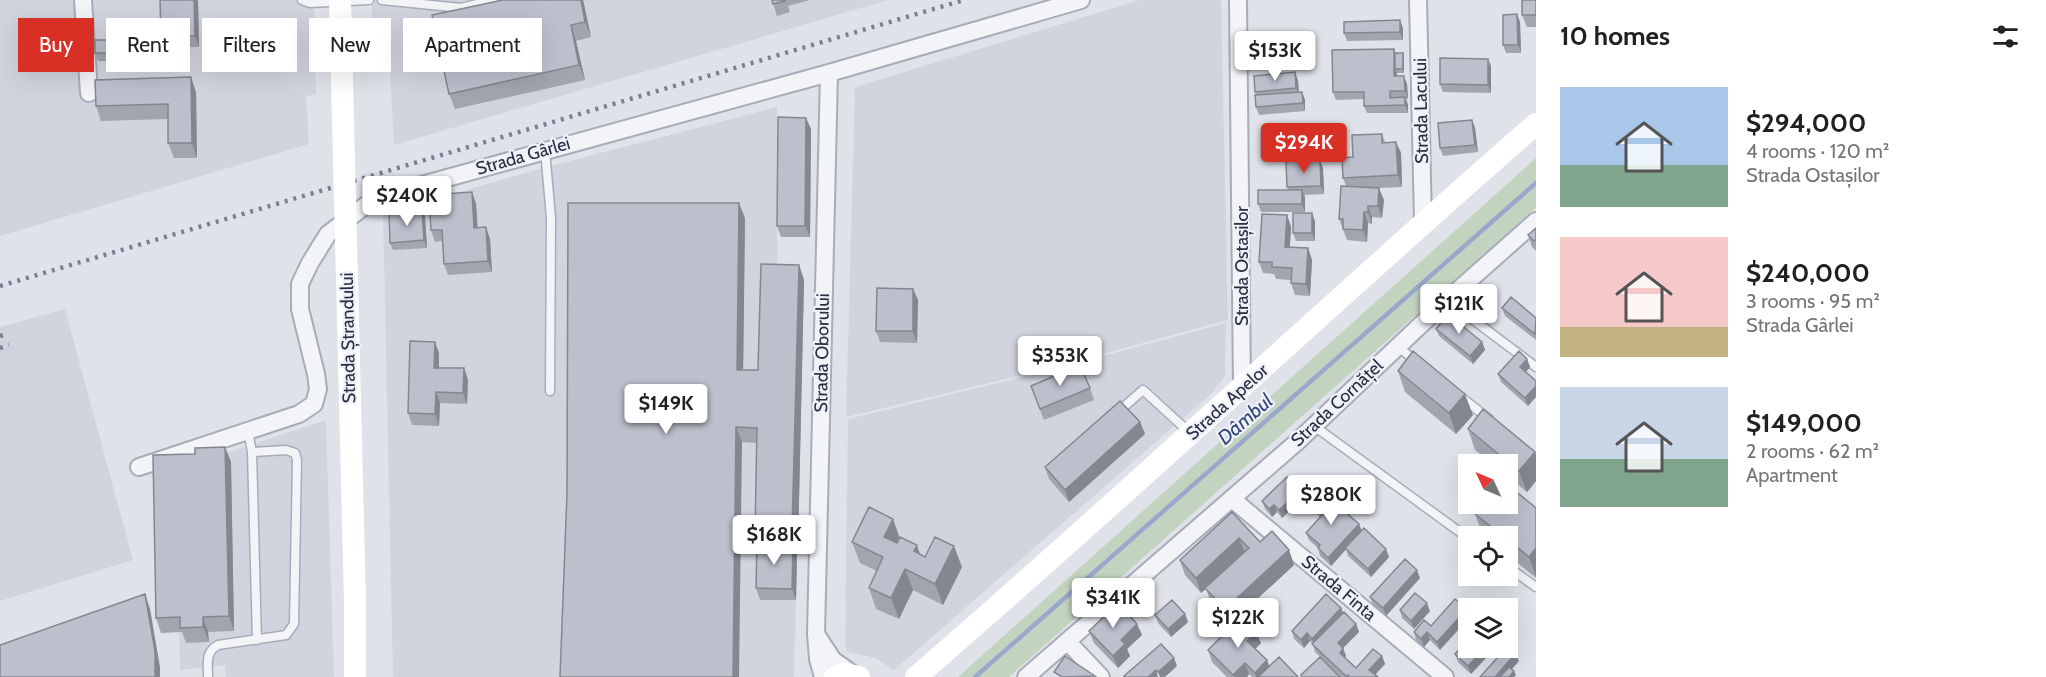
<!DOCTYPE html>
<meta charset="utf-8">
<style>
:root{--surface:#fff;--page:#f2f2f2;--text:#202124;--muted:#757577;--accent:#d93025}
body{margin:0;font-family:Cabin,sans-serif;background:var(--page);color:var(--text);height:100vh;display:flex;flex-direction:column;font-size:22px;white-space:nowrap}
*{box-sizing:border-box;margin:0}
p{font-size:20px;color:var(--muted)}
.icon{flex:none;width:33px;height:33px;fill:none;stroke:currentColor;stroke-width:2;stroke-linecap:round;stroke-linejoin:round}
.map{position:relative;flex:1;overflow:hidden}
.details{display:flex;flex-direction:column;background:var(--surface);width:510px}
.details>*{flex:none}
.top-card{position:absolute;left:18px;top:18px;width:570px;height:54px;display:flex;gap:12px}
.needle{width:39px;rotate:314deg}
.buttons{position:absolute;left:1458px;top:454px;display:grid;gap:12px}
.buttons a{display:grid;place-items:center;width:60px;height:60px;border-radius:0px;background:var(--surface);box-shadow:0 6px 24px #0002;font-size:30px}
.price{position:absolute;translate:-50% -51px;padding:0 14px;border-radius:6px;background:#fff;color:#222;font-size:20px;line-height:39px;filter:drop-shadow(0 2px 3px #0008)}
.price::after{content:'';position:absolute;left:50%;top:36px;width:18px;height:14px;margin-left:-9px;background:inherit;clip-path:polygon(0 0,100% 0,50% 100%)}
.price.current{background:var(--accent);color:#fff}
ul{padding:0;list-style:none}
li{display:flex;align-items:center;gap:18px;height:150px;padding:0 24px}
li span{display:grid;place-items:center;flex:none;width:168px;height:120px;border-radius:0px;color:#555}
li>.icon{margin-inline-start:auto}
span .icon{width:72px;height:72px;fill:#fffc;stroke-width:1}
li b{font-size:26px}
h2{display:flex;justify-content:space-between;align-items:center;height:72px;padding:0 24px;font-size:26px}
.chip{padding:0 21px;border-radius:0px;background:var(--surface);box-shadow:0 6px 24px #0002;font-size:21px;line-height:54px}
.chip.current{background:var(--accent);color:#fff}
main{display:flex;flex:1;min-height:0}
.map>svg:first-child{display:block}
</style>
<main>
<div class="map">
<svg width="1536" height="677" viewBox="0 0 1536 677">
<rect width="100%" height="100%" fill="#e0e2ea"/>
<path fill="#d1d4df" d="M0 0H314L316 94 306 97 309 144 0 236Z
M372 0H888L394 145 388 35 372 34Z
M1140 0H1221L1228 320 1039 371 846 417 855 87Z
M777 107V279L804 280 794 677H393L383 214 539 169Z
M65 309 133 560 0 601V327Z
M1226 323 1225 376 1212 393 893 671 883 662 875 658 848 652 845 646 848 419 1040 373Z
M326 420 334 677H226L225 665 180 670 175 470Z"/>
<path fill="#c2d4c0" d="M1536 158V208L1009 677H958Z"/>
<g fill="none" stroke-linecap="round" stroke-linejoin="round">
<path stroke="#98a9cc" stroke-width="4.5" d="M975 677 1536 183"/>
<g stroke="#a8acb8" stroke-width="11">
<path id="lane" d="M302 0 310 3 369 0
M382 0 461 8 493 0
M545 150 551 218 550 391
M1447 300 1536 367
M1397 346 1418 363
M1461 397 1489 419
M1118 412 1143 390 1189 432
M1314 426 1468 538
M248 431 252 452 257 640
M1508 567 1536 587
M208 677C208 663 205 652 218 645L286 635 294 624 297 460 295 453 286 450 252 452"/>
</g>
<g stroke="#a8acb8" stroke-width="20">
<path id="street" d="M83 0 89 93
M1238 0 1242 388
M1418 0 1423 222
M139 467 299 414 314 404 318 389 316 374 300 309V284L310 263 328 234 366 205 389 194 829 73 1081 0
M1232 499 1445 677
M818 637 833 660 854 675
M1067 641 1101 677
M823 677 818 659 816 634 829 73
M1026 677 1298 441 1447 300 1536 221"/>
</g>
<use href="#lane" stroke="#f3f4f8" stroke-width="8"/>
<use href="#street" stroke="#f3f4f8" stroke-width="16"/>
<path stroke="#fff" stroke-width="22" d="M355 602V677
M835 677 844 674 859 677
M916 677C1126 496 1327 306 1536 124"/>
<path stroke="#787e94" stroke-width="4.5" stroke-dasharray="3 6" stroke-linecap="butt" d="M0 286 964 0
M0 336 6 334
M0 348 9 345"/>
<path stroke="#fff" stroke-width="22" d="M340 0 355 602"/>
</g>
<path fill="#a2a5b0" d="M198 0 199 47 165 48 161 36Z
M503 0H583L591 37 576 41 585 80 455 109 449 94Z
M772 0H810L788 6 790 12 777 16Z
M1536 0V27H1527L1522 15Z
M1520 22 1521 53H1506L1503 45Z
M1403 28V40L1347 41 1344 33Z
M124 40 127 48V61H98L95 53Z
M1394 49 1395 53 1404 57V73H1397V76L1407 84 1408 99H1406L1408 105V113H1367L1364 106V99L1336 100 1333 92Z
M1491 66V93L1443 92 1440 84Z
M1298 80 1299 92H1302L1305 100V111L1259 115 1256 107V95L1255 92Z
M196 92 197 158H174L168 143V119L101 121 96 106Z
M806 118 811 129 810 237H781L777 226Z
M1472 120 1475 128 1478 152 1443 156 1440 148Z
M1382 134 1385 142H1396L1401 153 1402 187 1378 188 1384 200 1382 218 1372 217V224L1368 223 1367 242 1347 240 1339 219 1346 186 1343 178 1353 157Z
M1320 160 1323 168 1324 194 1304 195 1305 197V212H1261L1258 204 1288 190 1287 187Z
M472 192 476 204 478 228 486 227 490 239 492 272 448 275 444 264 443 241 435 242 431 230Z
M422 209 425 217 427 248 393 250 390 243 408 213Z
M1287 215 1291 227 1290 247 1308 248 1312 260 1310 296 1295 295 1291 283V280L1276 279 1274 274 1263 273 1259 262Z
M745 218 743 370H758L799 265 804 280 798 547H794L797 555 796 600H760L756 588 759 543 755 531 757 443 742 442 560 677Z
M1315 221V241H1296L1293 233Z
M1536 228V251L1532 247 1528 235Z
M913 289 918 300 917 343 880 342 876 331Z
M1502 308 1536 318V340L1505 316Z
M1436 329 1482 342 1485 350 1473 364 1439 336Z
M439 353V368H464L468 380 467 404 440 403 439 426 412 425 408 413Z
M1527 359 1530 367 1526 372 1528 406 1501 382 1498 374Z
M1398 371 1473 415 1456 434 1405 392Z
M1031 386 1090 388 1094 400 1044 420Z
M1140 422 1145 434 1069 502 1049 479 1045 467Z
M1468 429 1535 452 1536 455V481L1527 492 1508 476V465H1494L1475 450Z
M225 447 231 462 234 631 208 632 209 642 186 643 182 632 161 633 156 618 195 454Z
M1302 499 1282 518 1277 512 1272 517 1265 509 1262 501Z
M1314 506 1359 524 1362 531 1389 557 1371 577 1348 556 1346 549 1331 566 1320 556 1318 548 1309 540 1306 533 1320 517 1317 514Z
M1536 508V578L1508 555V537H1486L1483 535 1475 514Z
M1232 512 1260 542 1289 550 1294 565 1230 624 1211 603 1206 589 1201 593 1185 575 1180 560Z
M893 519 900 538 920 554 925 557 962 567 943 605 913 590 899 619 876 609 869 588 877 571 860 563 852 542Z
M1420 578 1386 616 1373 605 1370 597Z
M1455 599 1440 650 1430 640 1424 647 1416 640 1414 632 1431 626Z
M1341 608 1343 612 1356 624 1359 632 1343 648 1346 656 1345 658 1356 668 1382 656 1385 664 1375 675 1378 677H1341L1315 652 1313 644 1310 641 1304 648 1294 639 1292 631Z
M1400 610 1430 611 1414 629 1402 618Z
M1185 614 1188 622 1171 637 1158 623 1155 615Z
M1137 624 1142 635 1127 649 1130 656 1118 668 1094 643 1089 631Z
M1261 643 1255 649 1267 660 1269 666 1298 677H1252L1249 674 1247 677H1227L1212 662 1208 650Z
M1468 648H1495L1471 674 1458 662 1455 654Z"/>
<path fill="#848690" d="M194 0H198L199 47 195 36Z
M581 0H583L591 37 585 22Z
M1517 14 1520 22 1521 53 1518 45Z
M1400 20 1403 28V40L1400 32Z
M571 25 576 41 585 80 579 65Z
M124 40 127 48V61L124 53Z
M1394 49 1397 57 1395 69 1397 73V84L1394 76Z
M1403 53 1404 57V73L1403 69Z
M1488 59 1491 66V93L1488 85Z
M1295 72 1298 80 1299 96 1296 88Z
M1404 76 1407 84 1408 99 1405 91Z
M191 77 196 92 197 158 192 143Z
M1302 92 1305 100V111L1303 103Z
M1405 97 1408 105V113L1405 105Z
M806 118 811 129 810 237 805 226Z
M1472 120 1475 128 1478 152 1475 145Z
M1396 142 1401 153 1402 187 1398 175Z
M1320 160 1323 168 1324 194 1321 186Z
M1379 188 1384 200 1382 218 1378 206Z
M1302 190 1305 197V212L1302 204Z
M472 192 476 204 478 240 474 228Z
M739 203 745 218 743 385 737 370Z
M1368 206 1372 217V224L1368 212Z
M422 209 425 217 427 248 424 240Z
M1364 212 1368 223 1367 242 1363 230Z
M1312 213 1315 221V241L1312 233Z
M1287 215 1291 227 1289 259 1285 247Z
M486 227 490 239 492 272 488 261Z
M1308 248 1312 260 1310 296 1306 284Z
M799 265 804 280 798 547 792 532Z
M913 289 918 300 917 343 913 331Z
M435 342 439 353V379L434 368Z
M1482 342 1485 350 1473 364 1470 356Z
M1527 359 1530 367 1523 375 1520 367Z
M464 368 468 380 467 404 463 393Z
M1536 386V397L1528 406 1525 398Z
M436 392 440 403 439 426 435 414Z
M1465 394 1473 415 1456 434 1449 413Z
M1140 422 1145 434 1069 502 1065 490Z
M736 427 742 442 739 677H733Z
M225 447 231 462 234 631 229 616Z
M1535 452 1536 455V481L1527 492 1519 471Z
M1300 491 1302 499 1282 518 1279 510Z
M1274 505 1277 512 1272 517 1269 509Z
M893 519 900 540 891 558 884 537Z
M1359 524 1362 532 1331 566 1328 558Z
M1239 538 1245 553 1201 593 1196 578Z
M793 544 797 555 796 600 792 589Z
M917 545 924 566 914 551Z
M954 546 962 567 943 605 935 584Z
M1536 548V577L1529 557Z
M1386 549 1389 557 1371 577 1368 569Z
M1289 550 1294 565 1230 624 1225 609Z
M905 569 913 590 899 619 891 598Z
M1417 570 1420 578 1386 616 1383 608Z
M145 594 150 609 160 667V677H155Z
M1427 603 1430 611 1414 629 1411 621Z
M1341 608 1344 616 1315 647 1312 639Z
M1467 609 1468 613V619L1440 650 1437 642Z
M1185 614 1188 622 1171 637 1168 629Z
M203 617 208 632 209 642 203 627Z
M1137 624 1142 635 1127 649 1130 656 1118 668 1113 656 1121 640Z
M1356 624 1359 632 1343 648 1346 656 1342 660 1340 653 1338 643Z
M1256 632 1261 643 1252 652 1247 641Z
M1427 632 1430 640 1424 647 1421 639Z
M1307 633 1310 641 1304 648 1301 640Z
M1485 648H1495L1471 674 1468 666Z
M1516 653 1519 661 1505 677H1495Z
M1382 656 1385 664 1373 677 1369 670Z
M1174 658 1177 666 1165 677H1160L1158 672Z
M1267 660 1271 672 1266 677H1256L1255 673Z
M1245 663 1249 674 1247 677H1234L1233 675Z
M1156 670 1158 677H1148Z
M1514 671 1516 675 1514 677H1509Z"/>
<path fill="#bcc0cd" stroke="#848690" stroke-width="1.5" d="M160 0H194L195 36H161Z
M503 0H581L585 22 571 25 579 65 449 94 432 15Z
M772 0H785V1L773 4Z
M1522 0H1536V15H1522Z
M1517 14 1518 45H1503V15Z
M1400 20V32L1344 33V22Z
M95 40H124V53H95Z
M1394 49V76H1404L1405 91H1390V98L1405 97V105L1364 106V92H1333L1332 50Z
M1395 53H1403V69H1395Z
M1440 58 1488 59V85L1440 84Z
M1295 72 1296 88 1255 92 1254 76Z
M191 77 192 143H168V104L96 106 95 80Z
M1302 92 1303 103 1256 107 1255 95Z
M778 117 806 118 805 226H777Z
M1472 120 1475 145 1440 148 1438 123Z
M1382 134V143L1396 142 1398 175 1343 178 1342 158 1353 157 1352 135Z
M1320 160 1321 186 1287 187 1286 161Z
M1341 186 1379 188 1378 206H1368V212H1364L1363 230 1343 229V219H1339Z
M1258 190H1302V204H1258Z
M472 192 474 228 486 227 488 261 444 264 442 230H431L429 195Z
M568 203H739L737 370H758L761 264 799 265 792 532 755 531 757 428 736 427 733 677H560L567 493Z
M422 209 424 240 390 243 389 214 408 213V210Z
M1293 213H1312V233H1293Z
M1262 214 1287 215 1285 247 1308 248 1306 284 1291 283 1292 268 1272 267V262H1259Z
M1536 228V239L1534 241 1528 235Z
M877 288 913 289V331H876Z
M1511 297 1536 318 1535 334 1502 308Z
M1448 314 1482 342 1470 356 1436 329Z
M410 341 435 342 434 368H464L463 393 436 392 435 414 408 413Z
M1413 351 1465 394 1449 413 1398 371Z
M1519 351 1527 359 1520 367 1536 381V386L1525 398 1498 374Z
M1080 365 1090 388 1040 409 1031 386Z
M1120 401 1140 422 1065 490 1045 467Z
M1483 409 1535 452 1519 471 1468 429Z
M225 447 229 616 203 617V627L180 628V617L156 618 153 455 195 454V448Z
M1287 477 1300 491 1279 510 1274 505 1269 509 1262 501Z
M1508 485 1536 508V548L1529 557 1508 540V537H1504L1475 514 1483 504H1508Z
M1325 494 1359 524 1328 558 1318 548 1320 545 1306 533 1323 514 1314 506Z
M869 507 893 519 884 537 897 543 900 537 917 545 914 551 925 557 935 537 954 546 935 584 905 569 891 598 869 588 883 557 852 542Z
M1232 512 1260 542 1272 531 1289 550 1225 609 1205 588 1249 548 1239 538 1196 578 1180 560Z
M1364 528 1386 549 1368 569 1345 548Z
M757 543 793 544 792 589 756 588Z
M1405 559 1417 570 1383 608 1370 597Z
M1415 593 1427 603 1411 621 1400 610Z
M145 594 155 651V677H0V645Z
M1326 594 1341 608 1312 639 1307 633 1301 640 1292 631Z
M1455 599 1467 609 1437 642 1427 632 1421 639 1414 632 1424 620 1431 626Z
M1172 600 1185 614 1168 629 1155 615Z
M1118 603 1137 624 1121 640 1125 644 1113 656 1089 631Z
M1344 612 1356 624 1338 643 1343 648 1340 653 1356 668 1373 649 1382 656 1369 670 1378 677H1350L1348 675 1347 677 1312 644Z
M1241 617 1256 632 1247 641 1267 660 1255 673 1245 663 1233 675 1208 650Z
M1468 640V648H1485L1468 666 1455 654Z
M1161 644 1174 658 1158 672 1156 670 1148 677H1125L1124 676Z
M1508 646 1516 653 1495 677H1480L1506 648H1508Z
M1065 656 1095 676 1062 677 1054 672Z
M1279 657 1298 677H1258Z
M1320 657 1340 677H1302L1301 675Z
M1509 667 1514 671 1509 677H1500Z"/>
<g text-anchor="middle" dominant-baseline="central" stroke-width="4.5" stroke-linejoin="round" paint-order="stroke">
<g font-size="18" fill="#272d42" stroke="#eff1f7">
<text transform="translate(1421 111) rotate(-91)">Strada Lacului</text>
<text transform="translate(523 156) rotate(-16)">Strada Gârlei</text>
<text transform="translate(1242 266) rotate(-90)">Strada Ostașilor</text>
<text transform="translate(348 338) rotate(-91)">Strada Ștrandului</text>
<text transform="translate(822 353) rotate(-89)">Strada Oborului</text>
<text transform="translate(1227 402) rotate(-42)">Strada Apelor</text>
<text transform="translate(1337 403) rotate(-43)">Strada Cornățel</text>
<text transform="translate(1339 588) rotate(40)">Strada Finta</text>
</g>
<g font-size="20" font-style="italic" fill="#2e4479" stroke="#eff1f7">
<text transform="translate(1245 419) rotate(-41)">Dâmbul</text>
</g>
</g>
</svg>
<div class="buttons">
<a><svg class="needle" viewBox="-14 -14 28 28"><path d="M0-13l5 13h-10z" fill="#e53935"/><path d="M0 13l5-13h-10z" fill="#757577"/></svg></a>
<a><svg class="icon" aria-label="locate" viewBox="0 0 24 24"><circle cx="12" cy="12" r="6"/><path d="M12 2v4M12 18v4M2 12h4M18 12h4"/></svg></a>
<a><svg class="icon" aria-label="layers" viewBox="0 0 24 24"><path d="M12 4l9 5-9 5-9-5zM3 14l9 5 9-5"/></svg></a>
</div>
<b class="price" style="left:1275px;top:82px">$153K</b>
<b class="price current" style="left:1304px;top:174px">$294K</b>
<b class="price" style="left:407px;top:227px">$240K</b>
<b class="price" style="left:1459px;top:335px">$121K</b>
<b class="price" style="left:1060px;top:387px">$353K</b>
<b class="price" style="left:666px;top:435px">$149K</b>
<b class="price" style="left:1331px;top:526px">$280K</b>
<b class="price" style="left:774px;top:566px">$168K</b>
<b class="price" style="left:1113px;top:629px">$341K</b>
<b class="price" style="left:1238px;top:649px">$122K</b>
<div class="top-card">
<a class="chip current">Buy</a>
<a class="chip">Rent</a>
<a class="chip">Filters</a>
<a class="chip">New</a>
<a class="chip">Apartment</a>
</div>
</div>
<section class="details">
<h2>10 homes<svg class="icon" aria-label="filters" viewBox="0 0 24 24"><path d="M4 7h16M4 17h16"/><circle cx="9" cy="7" r="2"/><circle cx="15" cy="17" r="2"/></svg></h2>
<ul>
<li><span style="background:linear-gradient(#a9c7e8 65%,#7fa58c 0)"><svg class="icon" aria-label="home" viewBox="0 0 24 24"><path d="M3 11l9-7 9 7M6 9v11h12V9"/></svg></span><div><b>$294,000</b><p>4 rooms · 120 m²</p><p>Strada Ostașilor</p></div></li>
<li><span style="background:linear-gradient(#f6c9c9 75%,#c2b280 0)"><svg class="icon" aria-label="home" viewBox="0 0 24 24"><path d="M3 11l9-7 9 7M6 9v11h12V9"/></svg></span><div><b>$240,000</b><p>3 rooms · 95 m²</p><p>Strada Gârlei</p></div></li>
<li><span style="background:linear-gradient(#c9d6e8 60%,#7fa58c 0)"><svg class="icon" aria-label="home" viewBox="0 0 24 24"><path d="M3 11l9-7 9 7M6 9v11h12V9"/></svg></span><div><b>$149,000</b><p>2 rooms · 62 m²</p><p>Apartment</p></div></li>
</ul>
</section>
</main>
